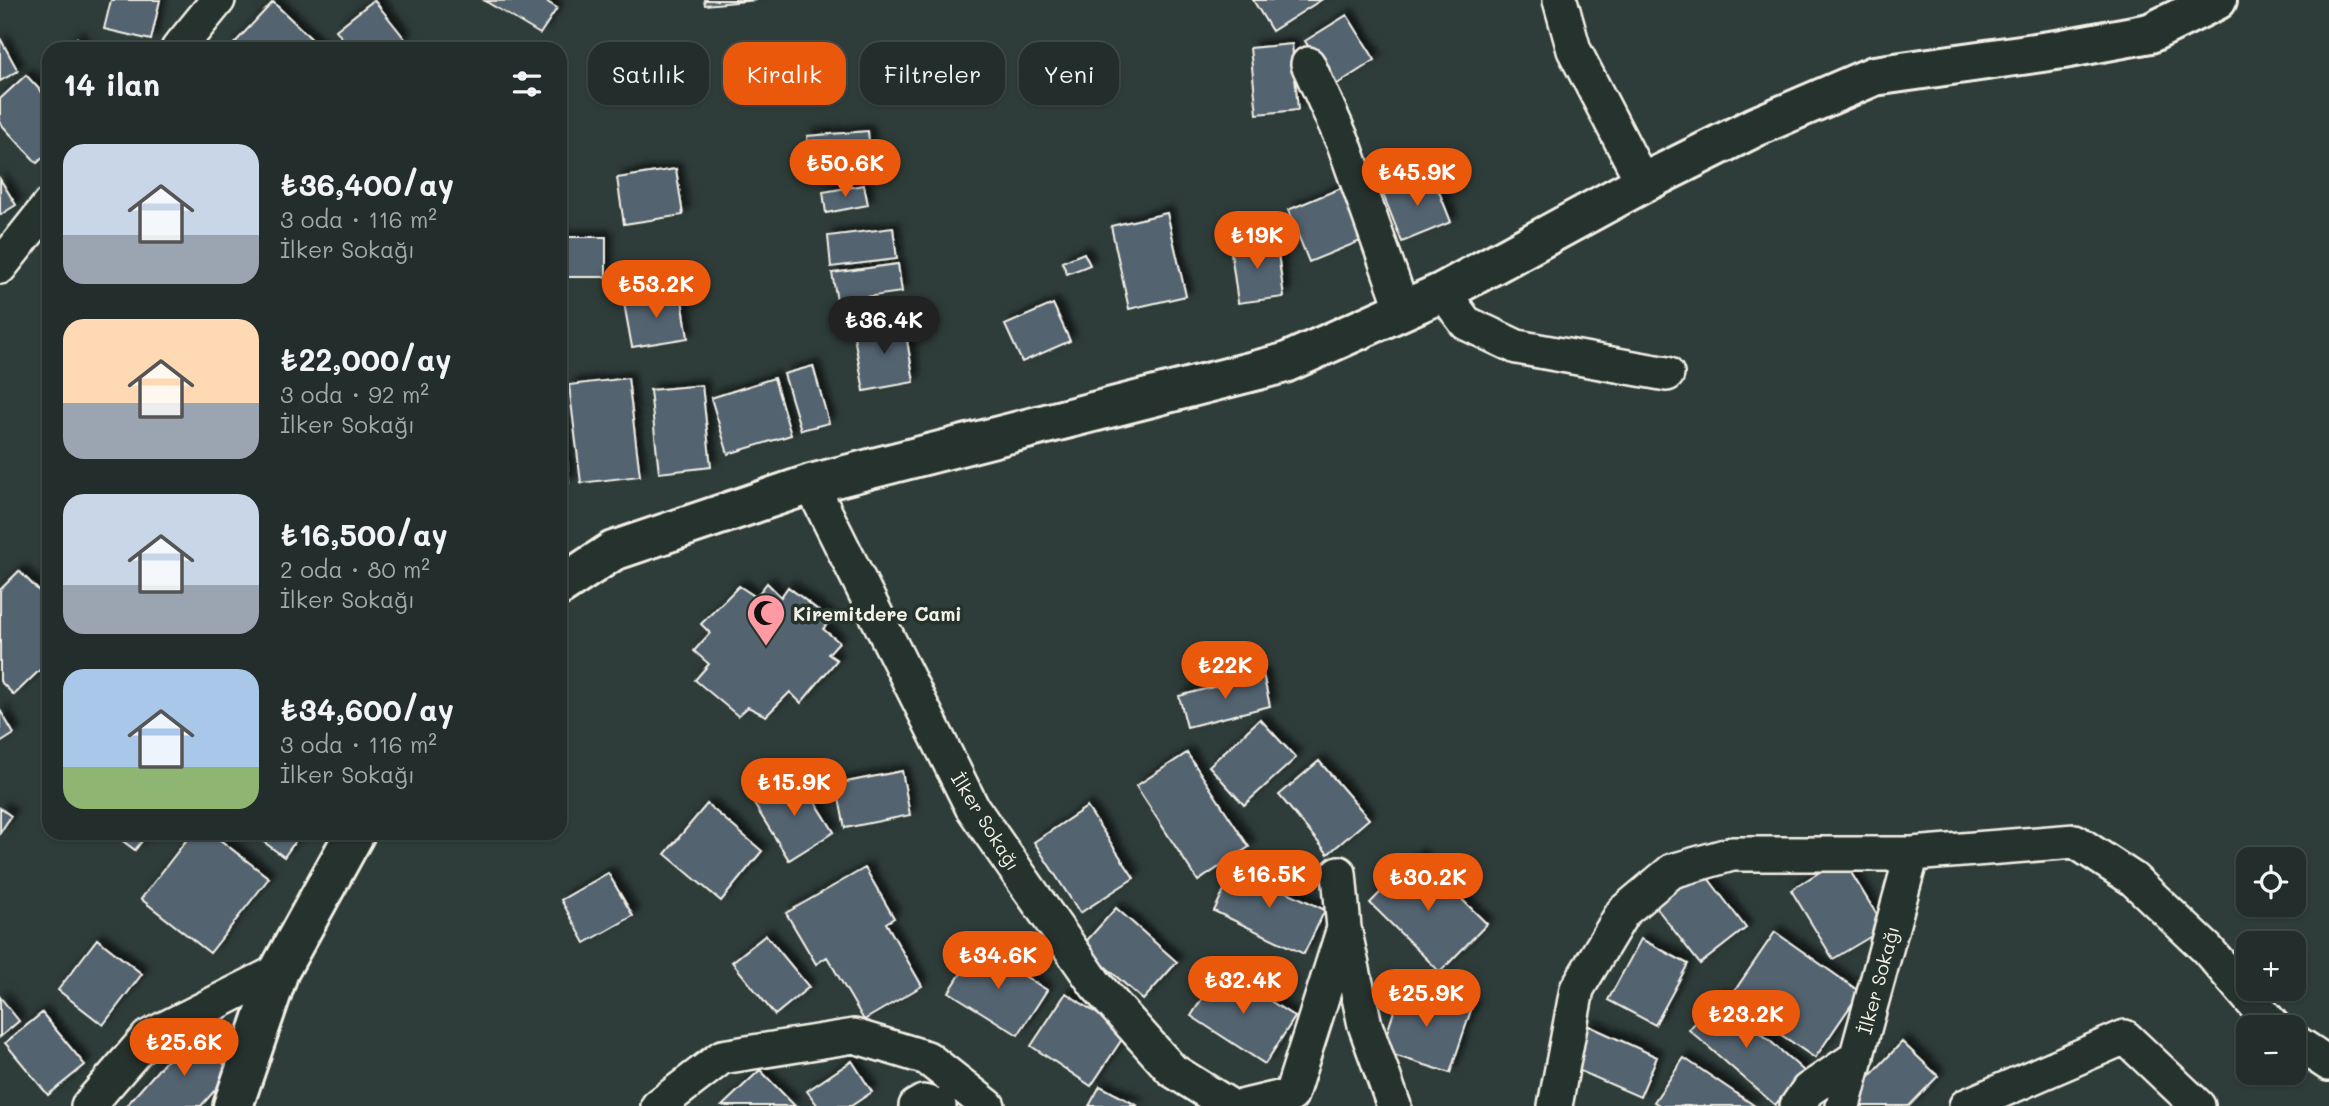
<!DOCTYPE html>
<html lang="tr">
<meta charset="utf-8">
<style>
:root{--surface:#232e2c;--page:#2f3a38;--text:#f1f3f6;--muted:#a3a8a9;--line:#404a48;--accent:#ea580c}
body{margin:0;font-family:Mali,sans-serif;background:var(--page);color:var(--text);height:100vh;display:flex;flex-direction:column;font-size:26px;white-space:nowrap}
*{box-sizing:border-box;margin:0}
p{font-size:23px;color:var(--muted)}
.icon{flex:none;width:38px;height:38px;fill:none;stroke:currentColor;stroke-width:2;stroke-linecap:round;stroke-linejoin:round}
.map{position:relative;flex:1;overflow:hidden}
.sheet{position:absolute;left:42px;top:42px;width:525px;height:798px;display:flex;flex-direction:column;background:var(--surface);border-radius:21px;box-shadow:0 2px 5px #0004,0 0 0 2px var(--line)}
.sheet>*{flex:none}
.guide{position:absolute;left:588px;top:42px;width:665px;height:63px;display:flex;gap:14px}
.controls{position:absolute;left:2236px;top:847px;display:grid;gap:14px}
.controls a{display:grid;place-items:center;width:70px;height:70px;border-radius:14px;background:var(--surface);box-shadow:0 2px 5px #0004,0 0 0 2px var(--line);font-size:35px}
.price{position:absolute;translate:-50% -60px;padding:0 16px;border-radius:24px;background:var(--accent);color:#fff;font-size:23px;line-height:46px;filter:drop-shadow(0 2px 4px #0008)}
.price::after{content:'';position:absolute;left:50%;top:42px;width:21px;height:16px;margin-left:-10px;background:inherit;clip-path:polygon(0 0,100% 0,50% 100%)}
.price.selected{background:#222;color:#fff}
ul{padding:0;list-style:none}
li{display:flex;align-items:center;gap:21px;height:175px;padding:0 21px}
li span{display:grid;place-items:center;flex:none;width:196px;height:140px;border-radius:21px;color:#555}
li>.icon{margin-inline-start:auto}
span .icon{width:84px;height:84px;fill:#fffc;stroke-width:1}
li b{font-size:30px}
h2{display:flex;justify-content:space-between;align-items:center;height:84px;padding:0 21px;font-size:30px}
.tag{padding:0 24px;border-radius:21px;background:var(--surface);box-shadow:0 2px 5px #0004,0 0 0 2px var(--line);font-size:24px;line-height:63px}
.tag.selected{background:var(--accent);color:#fff}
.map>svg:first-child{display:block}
</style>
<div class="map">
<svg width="2329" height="1106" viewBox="0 0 2329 1106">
<defs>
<filter id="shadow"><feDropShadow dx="6" dy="-6" stdDeviation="3.5" flood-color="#0009"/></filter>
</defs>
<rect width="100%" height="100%" fill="#2f3d3a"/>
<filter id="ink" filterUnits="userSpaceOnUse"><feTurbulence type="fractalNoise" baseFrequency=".0143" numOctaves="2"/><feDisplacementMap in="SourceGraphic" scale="14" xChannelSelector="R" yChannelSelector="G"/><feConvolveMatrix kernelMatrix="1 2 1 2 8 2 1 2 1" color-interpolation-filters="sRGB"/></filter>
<g filter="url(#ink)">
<path fill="#536370" stroke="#f4f1e8" stroke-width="2" filter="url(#shadow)" d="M111 0H160L151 40 104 29Z
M374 0 405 39 392 49H350L336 30Z
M544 0 557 8 540 34 485 1Z
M704 0H757L705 5Z
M1253 0H1321L1272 31Z
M273 2 322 49H229Z
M1347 15 1375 60 1334 86 1305 41Z
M0 38 18 71 0 81Z
M77 38 86 49H64Z
M1292 44 1298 110 1257 114 1250 48Z
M26 75 49 100V152L37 163 0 123V99Z
M868 131 872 175 810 180 807 136Z
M676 169 683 215 624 224 617 178Z
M1432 174 1451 222 1402 242 1383 194Z
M0 179 16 205 0 215Z
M864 185 868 205 826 213 823 192Z
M1341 188 1363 240 1309 262 1288 210Z
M1167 213 1186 296 1129 309 1111 226Z
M893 228 897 259 831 267 828 236Z
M560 237H606V277H560Z
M1276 239 1284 297 1238 303 1230 245Z
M1084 253 1090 265 1067 274 1062 262Z
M898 264 902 292 837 301 832 273Z
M681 293 688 338 632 347 624 303Z
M1053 304 1070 341 1022 362 1005 325Z
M904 322 914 382 864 391 853 331Z
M813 366 829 423 801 430 784 374Z
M628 378 640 476 581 483 569 385Z
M774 378 791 435 728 454 711 398Z
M702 385 711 467 659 473 650 390Z
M560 402H562L569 483H560Z
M19 571 49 601V661L14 695 0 681V590Z
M767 583 781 597 788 587 831 620 823 629 839 642 828 654 837 660 801 703 790 692 766 716 748 707 738 716 695 680 709 664 694 651 710 633 701 624 739 586 756 597Z
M1263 674 1270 706 1187 727 1179 696Z
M0 710 14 734 0 743Z
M1260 719 1296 758 1244 805 1209 766Z
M1187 753 1249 847 1198 881 1136 786Z
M1319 761 1369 819 1328 854 1279 795Z
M902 771 910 815 845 828 836 784Z
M799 776 834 832 789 860 754 804Z
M707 804 762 851 721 901 665 854Z
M1087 807 1134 878 1080 913 1034 842Z
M0 808 11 816 0 833Z
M112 833H148L135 850Z
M192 833H211L269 878 210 953 141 899Z
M252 833H301L284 857Z
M1417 855 1487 924 1440 972 1370 903Z
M1842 858 1885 928 1833 959 1791 890Z
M1235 867 1325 910 1304 954 1214 911Z
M865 868 894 918 886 923 922 986 864 1020 827 957 816 964 786 913Z
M1701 869 1746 928 1700 964 1655 906Z
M608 873 633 916 585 943 561 900Z
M1116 908 1177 962 1143 1000 1082 946Z
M1775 932 1860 992 1815 1058 1729 999Z
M766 935 809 987 775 1015 732 962Z
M97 939 142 974 103 1025 58 990Z
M1641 939 1688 964 1655 1025 1608 1000Z
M978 947 1047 990 1018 1035 949 992Z
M1221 969 1295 1017 1265 1064 1191 1016Z
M1403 984 1472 1007 1450 1073 1381 1051Z
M1066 993 1126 1033 1091 1086 1031 1046Z
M1718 995 1804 1071 1775 1105 1689 1030Z
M0 997 19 1021 0 1037Z
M42 1013 85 1065 48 1095 5 1043Z
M1589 1026 1657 1057 1640 1097 1571 1067Z
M190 1034 232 1071 201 1106H126Z
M1902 1042 1938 1076 1909 1106H1861L1851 1096Z
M1684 1058 1755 1106H1661L1654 1102Z
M852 1061 872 1092 851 1106H818L807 1091Z
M760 1070 795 1106H722Z
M1100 1086 1138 1106H1089Z"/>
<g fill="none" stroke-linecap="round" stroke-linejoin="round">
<g stroke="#f4f1e8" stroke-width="38">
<path id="minor" d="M1560 0 1574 50 1643 183
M178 49 218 0
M1308 64 1344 144 1403 310
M0 267 49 205
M1443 292 1466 323 1517 347 1667 374
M811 484 972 807 1096 985 1172 1070 1230 1106
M1339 873 1344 928
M2294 1041 2329 1064
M88 1106 148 1037 279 971
M658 1106 722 1057 854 1036 927 1058 988 1106
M916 1106 923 1102 939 1106
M1245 1106 1291 1095 1344 928 1365 1025 1394 1106
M1555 1106 1577 989 1623 912 1672 871 1732 854H1912L2075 841 2133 879 2207 949 2274 1027
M1797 1106 1808 1090 1857 1057
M1843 1106 1912 854
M1966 1106 2125 1037 2198 1106"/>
</g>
<g stroke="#f4f1e8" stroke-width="44">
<path id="tertiary" d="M560 586 613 551 811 484 1285 363 1443 292 1643 183 1755 127 1874 76 2063 49 2150 33 2217 0
M233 1106 279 971 355 833"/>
</g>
<use href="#minor" stroke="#26332d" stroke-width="33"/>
<use href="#tertiary" stroke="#26332d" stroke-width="38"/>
</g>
</g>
<defs>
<g id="mosque-pin" transform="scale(2.0125)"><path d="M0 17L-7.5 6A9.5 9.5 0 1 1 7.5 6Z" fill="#ff9aa2" stroke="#26332d"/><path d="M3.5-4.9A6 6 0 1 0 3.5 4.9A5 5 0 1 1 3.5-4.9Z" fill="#111"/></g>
</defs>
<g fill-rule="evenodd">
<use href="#mosque-pin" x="766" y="613"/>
</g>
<g text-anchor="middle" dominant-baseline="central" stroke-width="7" stroke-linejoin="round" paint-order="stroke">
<g font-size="19" font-weight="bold" fill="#f4f1e8" stroke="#26332d" text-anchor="start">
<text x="793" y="613">Kiremitdere Cami</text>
</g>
<g font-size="19" fill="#f4f1e8" stroke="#26332d">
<text transform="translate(986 821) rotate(58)">İlker Sokağı</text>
<text transform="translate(1878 980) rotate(-75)">İlker Sokağı</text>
</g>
</g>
</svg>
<div class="controls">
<a><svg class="icon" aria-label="locate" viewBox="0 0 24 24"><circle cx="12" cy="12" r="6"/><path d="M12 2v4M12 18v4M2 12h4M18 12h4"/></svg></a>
<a>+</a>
<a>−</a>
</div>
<b class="price" style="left:845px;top:199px">₺50.6K</b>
<b class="price" style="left:1417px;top:208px">₺45.9K</b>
<b class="price" style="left:1257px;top:271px">₺19K</b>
<b class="price" style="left:656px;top:320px">₺53.2K</b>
<b class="price selected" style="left:884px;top:356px">₺36.4K</b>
<b class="price" style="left:1225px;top:701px">₺22K</b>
<b class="price" style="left:794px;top:818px">₺15.9K</b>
<b class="price" style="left:1269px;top:910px">₺16.5K</b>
<b class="price" style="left:1428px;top:913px">₺30.2K</b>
<b class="price" style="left:998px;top:991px">₺34.6K</b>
<b class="price" style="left:1243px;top:1016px">₺32.4K</b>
<b class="price" style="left:1426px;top:1029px">₺25.9K</b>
<b class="price" style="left:1746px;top:1050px">₺23.2K</b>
<b class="price" style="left:184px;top:1078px">₺25.6K</b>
<div class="guide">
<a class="tag">Satılık</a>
<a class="tag selected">Kiralık</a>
<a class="tag">Filtreler</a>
<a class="tag">Yeni</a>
</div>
<section class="sheet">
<h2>14 ilan<svg class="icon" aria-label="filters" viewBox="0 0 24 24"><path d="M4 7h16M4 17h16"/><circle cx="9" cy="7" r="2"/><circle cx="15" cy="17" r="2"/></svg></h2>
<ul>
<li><span style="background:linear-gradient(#c9d6e8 65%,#9aa5b1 0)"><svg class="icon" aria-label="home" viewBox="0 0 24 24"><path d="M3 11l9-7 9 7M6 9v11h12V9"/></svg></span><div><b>₺36,400/ay</b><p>3 oda · 116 m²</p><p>İlker Sokağı</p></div></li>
<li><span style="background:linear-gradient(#ffd9b3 60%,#9aa5b1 0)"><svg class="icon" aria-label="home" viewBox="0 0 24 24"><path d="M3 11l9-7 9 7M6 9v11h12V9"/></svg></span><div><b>₺22,000/ay</b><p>3 oda · 92 m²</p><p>İlker Sokağı</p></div></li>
<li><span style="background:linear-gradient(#c9d6e8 65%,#9aa5b1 0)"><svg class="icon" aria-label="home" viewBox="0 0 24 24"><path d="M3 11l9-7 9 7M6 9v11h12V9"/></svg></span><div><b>₺16,500/ay</b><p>2 oda · 80 m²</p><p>İlker Sokağı</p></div></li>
<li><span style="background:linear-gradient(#a9c7e8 70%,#8fb573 0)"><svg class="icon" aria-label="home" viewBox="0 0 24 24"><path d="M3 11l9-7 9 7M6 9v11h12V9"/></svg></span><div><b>₺34,600/ay</b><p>3 oda · 116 m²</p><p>İlker Sokağı</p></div></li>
</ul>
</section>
</div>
